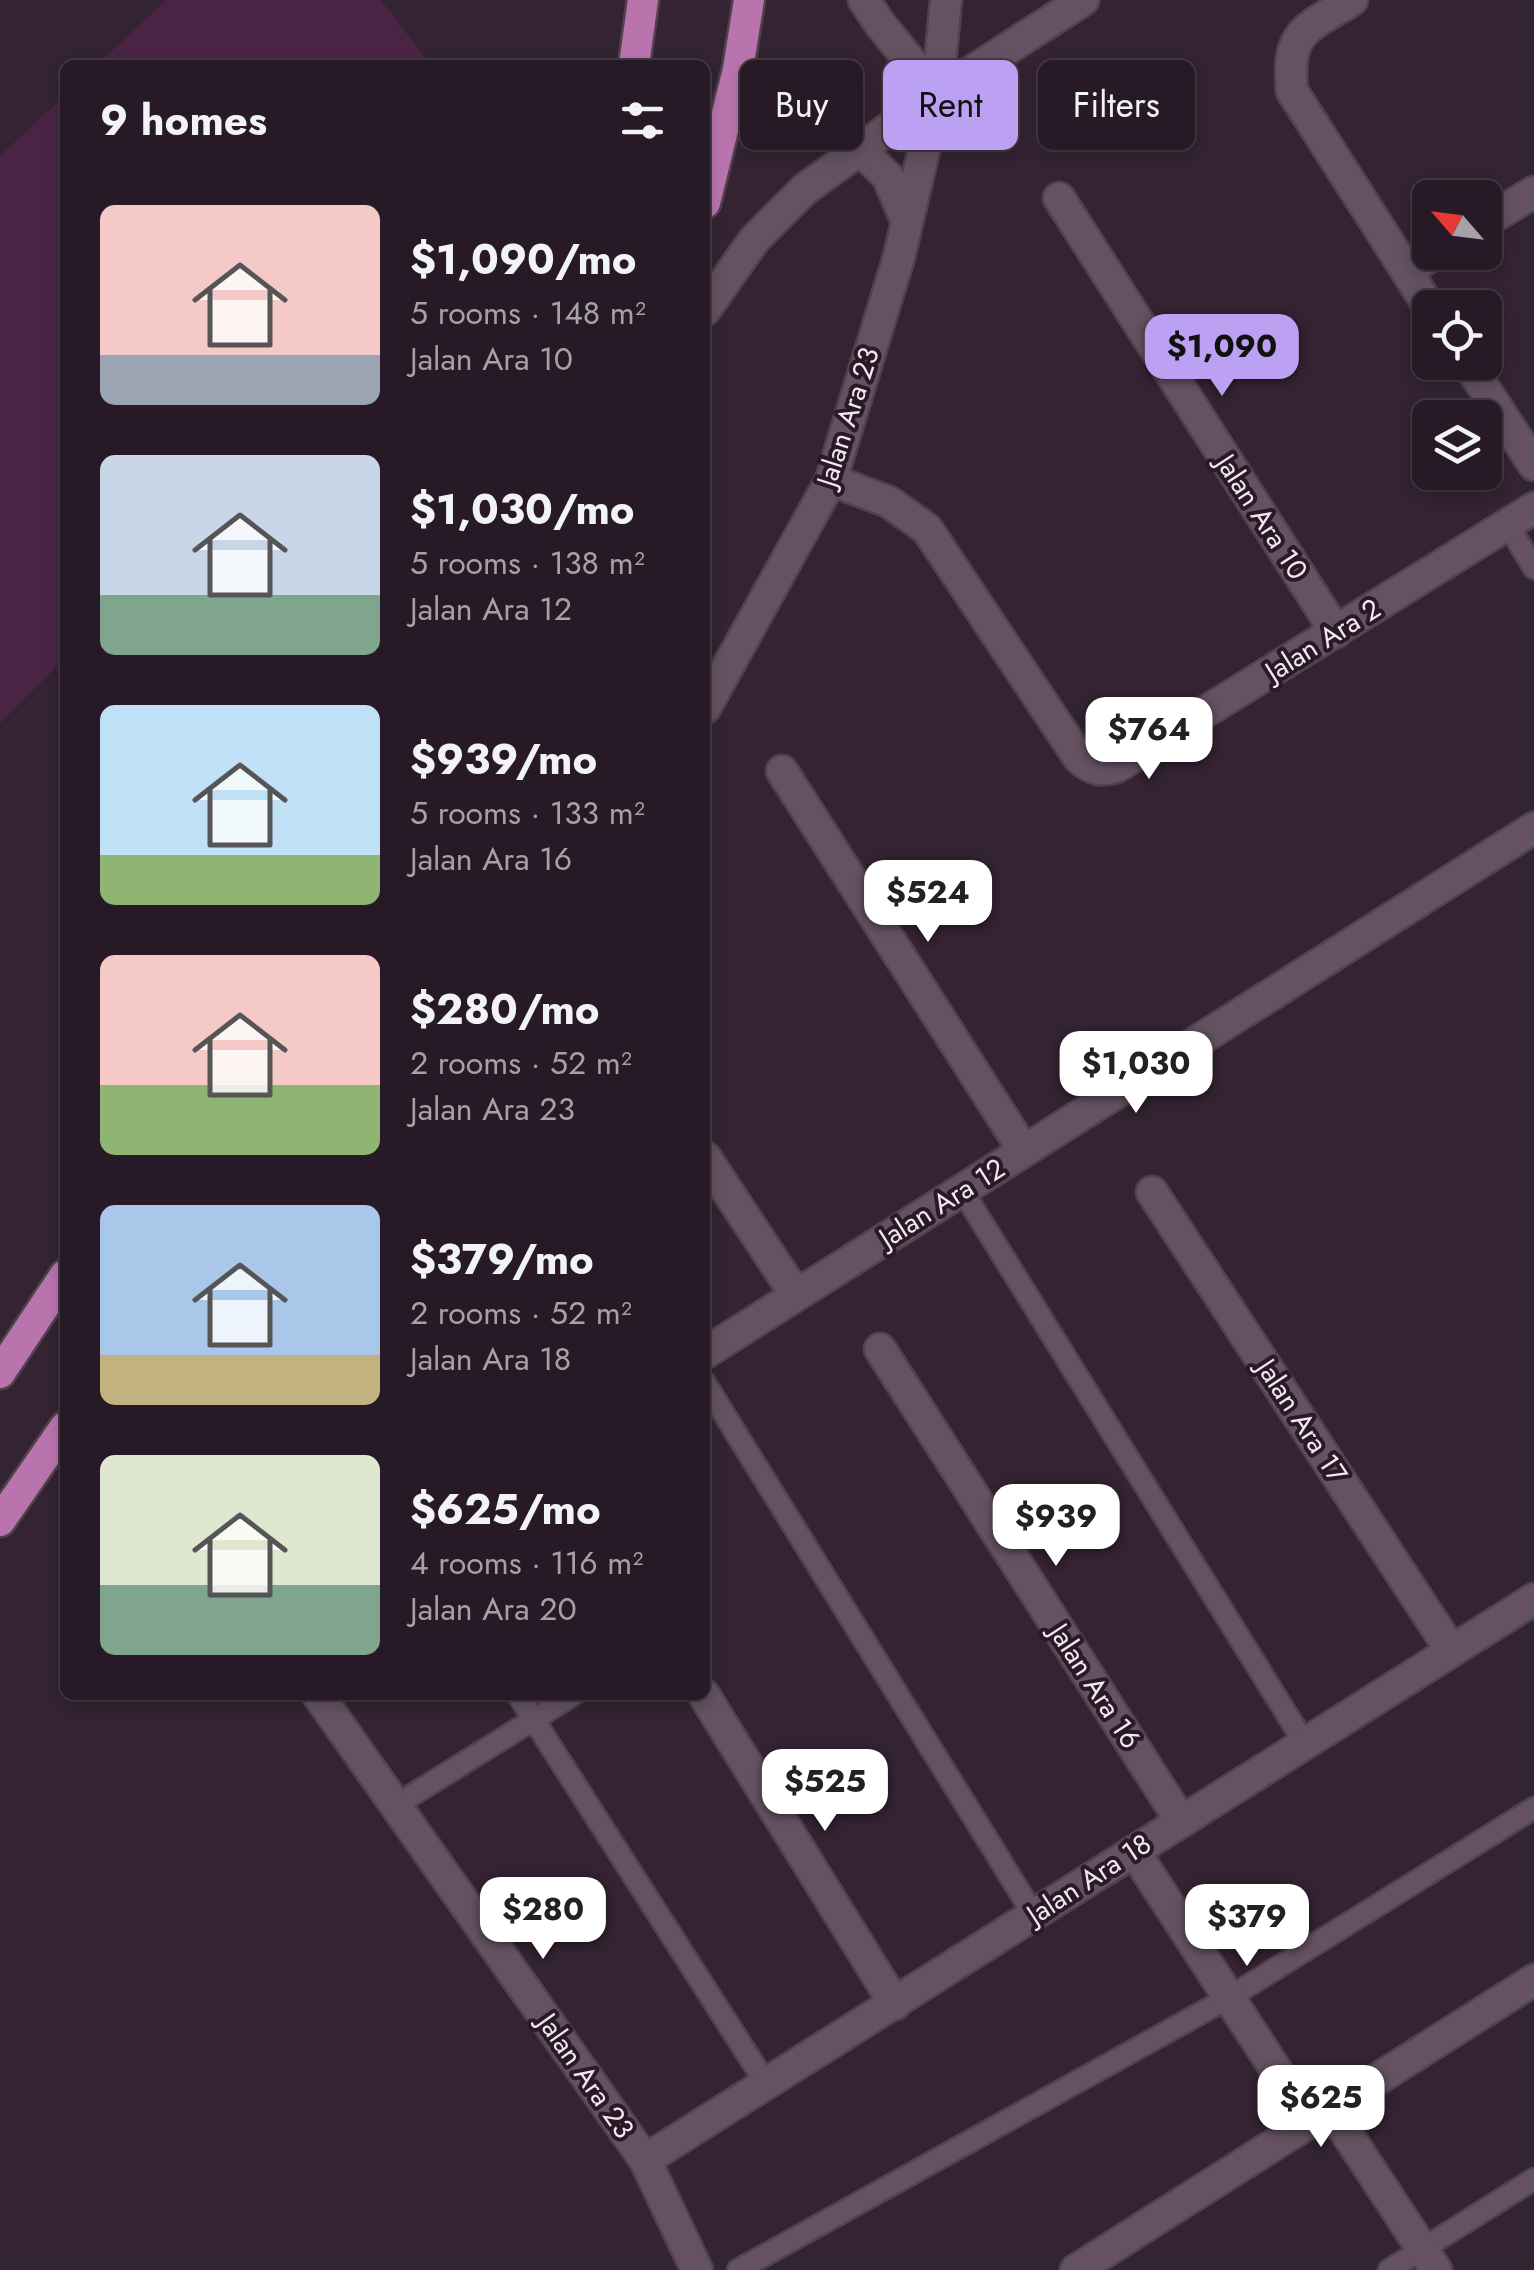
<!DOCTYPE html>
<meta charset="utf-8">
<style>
:root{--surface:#271a26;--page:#2f232e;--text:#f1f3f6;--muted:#a4a1a7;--line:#433843;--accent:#bca0f2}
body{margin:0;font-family:Jost,sans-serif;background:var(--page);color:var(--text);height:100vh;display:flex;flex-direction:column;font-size:38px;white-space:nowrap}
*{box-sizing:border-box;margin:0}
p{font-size:32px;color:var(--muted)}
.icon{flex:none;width:55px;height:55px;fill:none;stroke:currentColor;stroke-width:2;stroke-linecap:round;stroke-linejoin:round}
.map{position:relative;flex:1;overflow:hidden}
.details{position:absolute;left:60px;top:60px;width:650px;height:1640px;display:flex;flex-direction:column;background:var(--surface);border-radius:15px;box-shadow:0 5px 15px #0003,0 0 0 2px var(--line)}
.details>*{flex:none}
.banner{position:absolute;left:740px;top:60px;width:642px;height:90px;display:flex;gap:20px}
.needle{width:65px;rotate:298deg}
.tools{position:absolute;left:1412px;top:180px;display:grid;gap:20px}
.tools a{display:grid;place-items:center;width:90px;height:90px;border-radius:15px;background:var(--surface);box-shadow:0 5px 15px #0003,0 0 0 2px var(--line);font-size:50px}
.price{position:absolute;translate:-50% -85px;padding:0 22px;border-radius:20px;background:#fff;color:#222;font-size:32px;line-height:65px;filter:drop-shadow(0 2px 5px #0008)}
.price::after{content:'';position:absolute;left:50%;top:60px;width:30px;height:22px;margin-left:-15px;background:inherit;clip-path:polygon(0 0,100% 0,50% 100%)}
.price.selected{background:var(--accent);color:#111}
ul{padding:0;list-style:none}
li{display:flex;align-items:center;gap:30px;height:250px;padding:0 40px}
li span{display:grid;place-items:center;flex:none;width:280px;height:200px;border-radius:15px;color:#555}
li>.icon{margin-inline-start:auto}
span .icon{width:120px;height:120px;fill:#fffc;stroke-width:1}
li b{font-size:42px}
h2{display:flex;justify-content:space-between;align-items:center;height:120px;padding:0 40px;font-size:42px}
.tag{padding:0 35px;border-radius:15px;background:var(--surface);box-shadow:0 5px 15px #0003,0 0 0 2px var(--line);font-size:35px;line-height:90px}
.tag.selected{background:var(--accent);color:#111}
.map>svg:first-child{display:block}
</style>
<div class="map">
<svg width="1534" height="2270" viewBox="0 0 1534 2270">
<rect width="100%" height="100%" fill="#342332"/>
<path fill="#4a2444" d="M166 0H381L431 65H97Z
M65 95V658L0 723V156Z"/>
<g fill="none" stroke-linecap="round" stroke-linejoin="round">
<g stroke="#50414d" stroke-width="25">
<path id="service" d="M1508 525 1534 568
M962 1190 1304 1742
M705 1383 1034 1915
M518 1695 767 2085
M396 1805 573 1695
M738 2270 1230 1997 1534 1808
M1389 2270 1534 2179"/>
</g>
<g stroke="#50414d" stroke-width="35">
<path id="minor" d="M864 0 880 24 937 94
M1352 0C1306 29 1286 31 1292 91L1430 308
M860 149 888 177 907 222
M1059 198 1336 632
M1485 222 1534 192
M1407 271 1437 252
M705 310 754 240 805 189 937 94 1083 0
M1467 362 1534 465
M831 480 889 502 927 529 1079 758C1092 770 1102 772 1118 766L1534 508
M705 708 831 480 899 257 937 94 946 0
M782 771 1024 1151
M705 1157 796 1295
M1152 1192 1451 1650
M880 1349 1181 1821
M705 1353 1534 828
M318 1695 645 2160 697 2270
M704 1695 895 2004
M1134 1851 1309 2121
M1330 2108 1436 2270
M645 2160C943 1975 1237 1784 1534 1599
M1076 2270 1534 1980"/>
</g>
<g stroke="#50414d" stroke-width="35">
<path id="trunk" d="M634 65 643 0
M705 203 738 69 749 0
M0 1373 65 1275
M0 1521 65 1427"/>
</g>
<use href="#service" stroke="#645161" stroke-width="20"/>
<use href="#minor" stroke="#645161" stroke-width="30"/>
<use href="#trunk" stroke="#b974ae" stroke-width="30"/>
</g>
<g text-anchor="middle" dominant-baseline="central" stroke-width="8" stroke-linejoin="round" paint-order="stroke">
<g font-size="28" fill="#f3e7f1" stroke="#2a1a28">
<text transform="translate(848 417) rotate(-72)">Jalan Ara 23</text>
<text transform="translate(1262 517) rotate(57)">Jalan Ara 10</text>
<text transform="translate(1323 640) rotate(-32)">Jalan Ara 2</text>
<text transform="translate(942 1203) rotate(-32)">Jalan Ara 12</text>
<text transform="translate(1302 1421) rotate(57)">Jalan Ara 17</text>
<text transform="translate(1095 1686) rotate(57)">Jalan Ara 16</text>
<text transform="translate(1089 1879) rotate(-33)">Jalan Ara 18</text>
<text transform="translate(586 2076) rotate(55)">Jalan Ara 23</text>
</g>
</g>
</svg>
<div class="tools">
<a><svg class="needle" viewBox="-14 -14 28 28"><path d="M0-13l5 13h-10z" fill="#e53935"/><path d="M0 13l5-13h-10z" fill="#a4a1a7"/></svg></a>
<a><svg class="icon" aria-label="locate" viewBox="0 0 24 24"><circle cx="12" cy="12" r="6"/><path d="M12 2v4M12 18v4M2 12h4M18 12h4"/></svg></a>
<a><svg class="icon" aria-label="layers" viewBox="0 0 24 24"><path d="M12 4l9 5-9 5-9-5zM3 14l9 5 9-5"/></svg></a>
</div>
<b class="price selected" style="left:1222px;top:399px">$1,090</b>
<b class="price" style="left:1149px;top:782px">$764</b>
<b class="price" style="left:928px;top:945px">$524</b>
<b class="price" style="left:1136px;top:1116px">$1,030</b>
<b class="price" style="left:1056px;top:1569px">$939</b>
<b class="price" style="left:825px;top:1834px">$525</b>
<b class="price" style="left:543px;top:1962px">$280</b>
<b class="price" style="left:1247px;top:1969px">$379</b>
<b class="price" style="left:1321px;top:2150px">$625</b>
<div class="banner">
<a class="tag">Buy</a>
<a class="tag selected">Rent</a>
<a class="tag">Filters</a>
</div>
<section class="details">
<h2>9 homes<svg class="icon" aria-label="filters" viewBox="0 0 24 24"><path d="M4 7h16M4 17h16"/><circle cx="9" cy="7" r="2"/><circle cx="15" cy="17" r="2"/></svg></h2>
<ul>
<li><span style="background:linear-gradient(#f6c9c9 75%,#9aa5b1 0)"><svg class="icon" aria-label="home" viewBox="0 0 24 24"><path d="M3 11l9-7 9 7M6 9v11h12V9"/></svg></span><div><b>$1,090/mo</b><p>5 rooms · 148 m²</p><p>Jalan Ara 10</p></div></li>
<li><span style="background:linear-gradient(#c9d6e8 70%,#7fa58c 0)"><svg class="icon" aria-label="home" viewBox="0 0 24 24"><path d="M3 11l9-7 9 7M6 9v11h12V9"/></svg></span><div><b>$1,030/mo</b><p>5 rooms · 138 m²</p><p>Jalan Ara 12</p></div></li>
<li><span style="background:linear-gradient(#bfe0f5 75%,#8fb573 0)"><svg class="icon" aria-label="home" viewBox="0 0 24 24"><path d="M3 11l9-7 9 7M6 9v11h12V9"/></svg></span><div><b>$939/mo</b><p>5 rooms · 133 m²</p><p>Jalan Ara 16</p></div></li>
<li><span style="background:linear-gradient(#f6c9c9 65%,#8fb573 0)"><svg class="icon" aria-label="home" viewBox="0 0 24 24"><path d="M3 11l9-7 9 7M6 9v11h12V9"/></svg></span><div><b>$280/mo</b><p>2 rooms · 52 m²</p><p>Jalan Ara 23</p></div></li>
<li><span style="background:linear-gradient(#a9c7e8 75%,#c2b280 0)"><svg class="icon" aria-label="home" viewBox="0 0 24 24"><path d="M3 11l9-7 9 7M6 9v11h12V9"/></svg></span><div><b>$379/mo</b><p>2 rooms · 52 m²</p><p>Jalan Ara 18</p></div></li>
<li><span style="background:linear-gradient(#dfe7d0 65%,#7fa58c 0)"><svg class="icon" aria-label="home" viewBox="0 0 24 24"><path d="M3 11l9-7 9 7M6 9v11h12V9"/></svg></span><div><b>$625/mo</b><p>4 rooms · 116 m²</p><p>Jalan Ara 20</p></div></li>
</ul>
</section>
</div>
